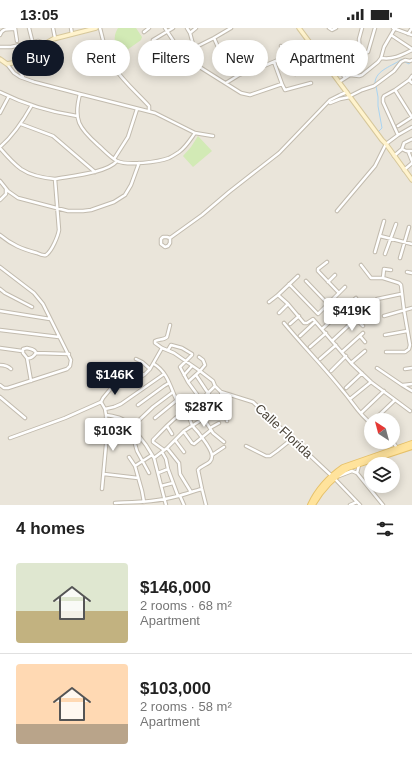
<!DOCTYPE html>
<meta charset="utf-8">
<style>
:root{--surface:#fff;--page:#f6f6f6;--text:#222;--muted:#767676;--line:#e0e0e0;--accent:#111827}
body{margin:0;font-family:Arial,sans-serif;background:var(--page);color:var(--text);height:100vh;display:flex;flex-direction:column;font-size:15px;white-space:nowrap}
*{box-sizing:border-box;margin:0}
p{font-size:13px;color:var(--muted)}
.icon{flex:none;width:22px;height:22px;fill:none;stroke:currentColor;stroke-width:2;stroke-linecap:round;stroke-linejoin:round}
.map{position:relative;height:477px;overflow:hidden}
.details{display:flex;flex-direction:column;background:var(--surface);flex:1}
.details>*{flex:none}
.banner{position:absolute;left:12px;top:12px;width:388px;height:36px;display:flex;gap:8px}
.needle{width:26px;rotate:324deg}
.controls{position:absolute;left:364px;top:385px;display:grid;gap:8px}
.controls a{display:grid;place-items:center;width:36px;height:36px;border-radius:50%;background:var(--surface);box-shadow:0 2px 10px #0003;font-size:20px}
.price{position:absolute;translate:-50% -34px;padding:0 9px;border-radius:4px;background:#fff;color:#222;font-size:13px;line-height:26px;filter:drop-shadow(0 1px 2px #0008)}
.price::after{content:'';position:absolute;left:50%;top:24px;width:12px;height:9px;margin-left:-6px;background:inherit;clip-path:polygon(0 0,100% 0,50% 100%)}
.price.current{background:var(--accent);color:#fff}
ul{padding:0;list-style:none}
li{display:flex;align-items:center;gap:12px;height:100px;padding:0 16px}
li+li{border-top:1px solid var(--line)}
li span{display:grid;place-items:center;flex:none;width:112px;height:80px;border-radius:4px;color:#555}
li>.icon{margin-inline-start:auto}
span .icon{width:48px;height:48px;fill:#fffc;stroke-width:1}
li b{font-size:17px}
h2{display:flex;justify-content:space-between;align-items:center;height:48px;padding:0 16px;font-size:17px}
.tag{padding:0 14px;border-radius:18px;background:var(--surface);box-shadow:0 2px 10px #0003;font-size:14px;line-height:36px}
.tag.current{background:var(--accent);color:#fff}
.status{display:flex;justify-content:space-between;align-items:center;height:28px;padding:0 20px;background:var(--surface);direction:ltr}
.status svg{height:11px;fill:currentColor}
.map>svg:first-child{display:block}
</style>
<div class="status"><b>13:05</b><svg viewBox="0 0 49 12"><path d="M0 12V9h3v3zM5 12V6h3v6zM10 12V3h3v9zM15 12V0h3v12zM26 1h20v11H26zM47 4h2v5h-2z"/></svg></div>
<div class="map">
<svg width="412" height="477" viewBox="0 0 412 477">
<rect width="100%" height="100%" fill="#f6f3ec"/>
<path fill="#eae5da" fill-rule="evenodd" d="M0 0H412V477H0ZM371 392H393V414H371ZM371 436H393V458H371Z"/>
<path fill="#d2eab5" d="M118 0H136L142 9 141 12 120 27C115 18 112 9 118 0Z
M198 108 212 123 193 139 183 128 191 119Z"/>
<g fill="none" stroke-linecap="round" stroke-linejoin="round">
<path stroke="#a9d4f2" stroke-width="1" d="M405 34 409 36 411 33
M375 55C375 42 393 38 402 31L403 32
M376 58 378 69V78L382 100 378 104"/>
<g stroke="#c2bbae" stroke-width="4.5">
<path id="street" d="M15 0 17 13
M29 0 32 12
M53 0 55 10
M71 0 72 6
M100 0C103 13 106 27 113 38 123 53 137 65 149 78V83
M165 0 182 26 214 10 231 0
M187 0 190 5 194 20
M329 0 332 2 336 0
M393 0 412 7
M144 4 149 0
M190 5 196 0
M408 6 412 0
M0 7C2 0 8 1 15 1
M391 7 412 21
M214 10C220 23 226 42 239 47
M153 12 173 0
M281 18 284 29
M0 19H11L38 13 44 15
M324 19 332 29 345 50
M167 23 176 17
M185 25 190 33 241 65 250 67 282 56
M360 26 368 24 375 0
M290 28 295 46
M381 30C393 32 402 27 412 22
M15 34 17 39 23 49
M274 34 282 56 285 62 311 55
M7 36 14 45 20 49 34 54 80 66 155 85 195 105 213 108
M350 47 359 48 362 47 378 34 381 30 384 19 395 0
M412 48 409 52 395 62 384 68 383 70V74L398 107 412 99
M409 52 412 55
M339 54 350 47 357 37 360 30 359 11 362 0
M226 55 239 47 264 38 278 32 297 27 313 19
M395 62 412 89
M0 64C24 76 51 84 77 88
M80 66C73 92 79 100 98 117 104 122 110 129 117 133 128 138 158 134 169 130 173 128 176 126 179 124 186 119 190 112 195 105
M350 68 362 62 374 58 394 43 401 34 405 32 410 33 412 32
M330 75 340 71 350 69
M0 85 9 68
M21 96 53 108 95 144
M398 98 412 89
M0 119C14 107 23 93 32 77
M0 120C6 127 13 135 21 141 30 147 44 150 55 151 71 148 107 145 117 133
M402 121 406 123H412
M408 123 412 133
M394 128 402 121 404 115 412 111
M114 131 128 109 137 81
M404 142 411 136 412 135
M0 153 8 163 18 170 68 183H83L91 182 114 174 125 167 131 157 139 135
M0 172 6 166V161
M337 183 364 151 375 138 386 116 398 107
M0 207C12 217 22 221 37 225 39 226 43 228 46 227 52 223 58 208 59 202L55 151
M380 208 412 216
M163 209H167L170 210V215L168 218 165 219 161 216V211Z
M170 210 202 187 229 164 279 125 330 72 340 67 347 64
M375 224 384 193
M385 226 396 196
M400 230 409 199
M327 234 318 241V243L339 265
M361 237 371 250H383L399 255 401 257 404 282 410 317 409 321 405 324H386
M0 239 34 265 43 276 71 332 70 338 67 341 8 360H4L0 357
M407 244 412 245
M298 248 278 267 288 276 304 295H307L313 291 351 335 371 354 410 383
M383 250 384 241 391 242
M306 253 328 276
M328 254 335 247
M289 256 318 286 345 259
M0 261 5 265 32 279
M377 271 401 266
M354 272 360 279
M269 274 278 267
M0 283 50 291
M279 285 288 276
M339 285 350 296
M384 288 412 280
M356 291 363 298
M284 295C303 318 324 339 343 363 352 373 360 388 371 395
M290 296 299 288
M170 297 167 309C164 312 159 311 155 313V315L162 320 174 325 200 343 213 353 215 358 221 364 253 374 335 451 360 477
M322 301 356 270
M0 302 59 309
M385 307 407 303
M300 308 315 294
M360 308 365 314
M332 313 362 285
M310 319 326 305
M0 320 22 323
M27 320C31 321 35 321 36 325 34 328 31 331 27 330L23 325V321Z
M342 324 363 305
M36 325 69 326
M27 330 31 353
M136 331 142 334 150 341 162 320
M320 331 336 317
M351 335 365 323
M154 336C169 345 171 363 179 377 180 380 183 381 185 383 189 387 190 392 192 397 194 400 196 402 198 404 202 410 212 421 212 428 212 437 202 436 198 442L202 461 206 477
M0 337C5 337 8 338 11 341
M129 338 137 342 144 347 150 341
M377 340 402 357 412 363
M405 341 412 340
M331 343 346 328
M164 346 121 376 114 379 105 381 106 387C117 389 125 390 132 399L153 379 173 364
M184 347 192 338
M196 347 208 365
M133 352 144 347
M188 354 200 343 205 337 203 332 199 329
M403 357 412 356
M346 360 362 345
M221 364 227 393
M208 365 218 379
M0 369 25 390
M350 371 371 354
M138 377 164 358 169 355
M105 381 101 374 103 370 117 353
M178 382 185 383 201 372 215 358
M361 385 384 363
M155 390 177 372 183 369
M374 392 395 372
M206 394 213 405 224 414
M167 398 172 406
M132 399 146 417 154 430 166 477
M210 400 219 395
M184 404 192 415 194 416 211 402
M133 409 137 423 149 445
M10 410 65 390 101 374
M175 412 184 424
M393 414 397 420
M246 418 266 428H270L277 423 292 411
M167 420 179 435 180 446 191 464
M164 422 153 414V412C163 402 173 390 185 383
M162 424 166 431 168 441 178 468
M212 427 224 419
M129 429 135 438
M154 430 167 420 184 403 209 387 210 384 188 354 180 339 192 327V326L182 320 171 317 168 322
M158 445 168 441
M357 445 359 437
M104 446 138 450
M339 448 352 443 357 445 383 477
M161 458 173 455
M102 461 107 406 106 388
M180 468 184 477
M144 474 142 463 135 438 152 427
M115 475C136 474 157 474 178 468 186 466 194 463 202 461
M350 477 357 474"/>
</g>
<g stroke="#d6c79b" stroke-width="5.5">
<path id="secondary" d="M299 0 382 112 386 116 412 152
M0 31 7 36 12 35 53 11 96 0"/>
</g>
<g stroke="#e6c16a" stroke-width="6">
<path id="primary" d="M310 477C317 462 330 448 343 439L412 415
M313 477C321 463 334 449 348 440L412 419"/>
</g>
<use href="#street" stroke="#fff" stroke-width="2.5"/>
<use href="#secondary" stroke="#fff3cd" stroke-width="3.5"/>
<use href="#primary" stroke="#ffe39c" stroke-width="4"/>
</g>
<g text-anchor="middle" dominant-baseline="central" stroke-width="3.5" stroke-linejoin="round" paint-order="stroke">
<g font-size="13" fill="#4b4439" stroke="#fff">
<text transform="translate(284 403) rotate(43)">Calle Florida</text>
</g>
</g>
</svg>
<div class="controls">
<a><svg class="needle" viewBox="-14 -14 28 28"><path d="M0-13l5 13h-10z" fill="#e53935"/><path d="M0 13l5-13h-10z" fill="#767676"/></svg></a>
<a><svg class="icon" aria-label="layers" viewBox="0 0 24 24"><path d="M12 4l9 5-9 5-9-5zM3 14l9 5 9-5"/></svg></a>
</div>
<b class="price" style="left:352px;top:304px">$419K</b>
<b class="price current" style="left:115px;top:368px">$146K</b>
<b class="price" style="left:204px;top:400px">$287K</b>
<b class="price" style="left:113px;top:424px">$103K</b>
<div class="banner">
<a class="tag current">Buy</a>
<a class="tag">Rent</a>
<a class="tag">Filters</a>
<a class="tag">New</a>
<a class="tag">Apartment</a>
</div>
</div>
<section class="details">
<h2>4 homes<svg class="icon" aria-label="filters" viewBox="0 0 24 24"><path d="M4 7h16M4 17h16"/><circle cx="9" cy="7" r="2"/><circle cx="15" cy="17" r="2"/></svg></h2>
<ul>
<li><span style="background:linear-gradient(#dfe7d0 60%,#c2b280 0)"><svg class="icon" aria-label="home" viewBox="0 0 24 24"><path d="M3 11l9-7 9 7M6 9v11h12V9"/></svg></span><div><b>$146,000</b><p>2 rooms · 68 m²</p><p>Apartment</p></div></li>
<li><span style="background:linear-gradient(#ffd9b3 75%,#b9a48a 0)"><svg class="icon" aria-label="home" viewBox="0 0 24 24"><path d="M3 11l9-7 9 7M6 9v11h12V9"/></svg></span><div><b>$103,000</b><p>2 rooms · 58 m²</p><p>Apartment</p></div></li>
</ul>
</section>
